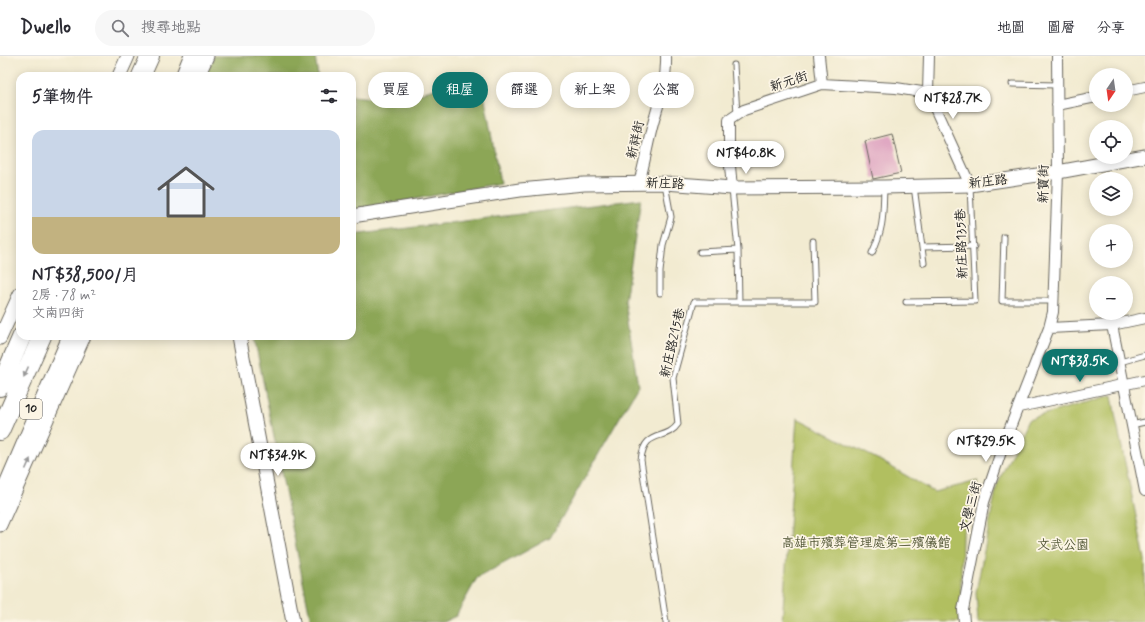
<!DOCTYPE html>
<html lang="zh-TW">
<meta charset="utf-8">
<style>
:root{--surface:#fff;--page:#f7f7f7;--text:#2b2b33;--muted:#7c7c81;--line:#e1e1e2;--accent:#0f766e}
body{margin:0;font-family:Mynerve,"LXGW WenKai TC",sans-serif;background:var(--page);color:var(--text);height:100vh;display:flex;flex-direction:column;font-size:15px;white-space:nowrap}
*{box-sizing:border-box;margin:0}
p{font-size:13px;color:var(--muted)}
.icon{flex:none;width:22px;height:22px;fill:none;stroke:currentColor;stroke-width:2;stroke-linecap:round;stroke-linejoin:round}
.map{position:relative;flex:1;overflow:hidden}
.panel{position:absolute;left:16px;top:16px;width:340px;height:268px;display:flex;flex-direction:column;background:var(--surface);border-radius:12px;box-shadow:0 2px 10px #0003}
.panel>*{flex:none}
.hud{position:absolute;left:368px;top:16px;width:380px;height:36px;display:flex;gap:8px}
.needle{width:26px;rotate:193deg}
.tools{position:absolute;left:1089px;top:12px;display:grid;gap:8px}
.tools a{display:grid;place-items:center;width:44px;height:44px;border-radius:50%;background:var(--surface);box-shadow:0 2px 10px #0003;font-size:20px}
.price{position:absolute;translate:-50% -34px;padding:0 9px;border-radius:14px;background:#fff;color:#222;font-size:13px;line-height:26px;filter:drop-shadow(0 1px 2px #0008)}
.price::after{content:'';position:absolute;left:50%;top:24px;width:12px;height:9px;margin-left:-6px;background:inherit;clip-path:polygon(0 0,100% 0,50% 100%)}
.price.selected{background:var(--accent);color:#fff}
ul{padding:0;list-style:none}
li{display:grid;align-content:center;gap:8px;height:212px;padding:0 16px}
li+li{border-top:1px solid var(--line)}
li span{display:grid;place-items:center;height:124px;border-radius:12px;color:#555}
li>.icon{margin-inline-start:auto}
span .icon{width:72px;height:72px;fill:#fffc;stroke-width:1}
li b{font-size:17px}
h2{display:flex;justify-content:space-between;align-items:center;height:48px;padding:0 16px;font-size:17px}
.pill{padding:0 14px;border-radius:18px;background:var(--surface);box-shadow:0 2px 10px #0003;font-size:14px;line-height:36px}
.pill.selected{background:var(--accent);color:#fff}
header{display:flex;align-items:center;gap:24px;box-sizing:border-box;height:56px;padding:0 20px;background:var(--surface);border-bottom:1px solid var(--line)}
header strong{font-size:19px}
nav{display:flex;gap:22px;margin-inline-start:auto;font-size:14px}
.search{width:280px;height:36px;background:var(--page);display:flex;align-items:center;gap:10px;box-sizing:border-box;padding:0 14px;border-radius:22px;color:var(--muted);font-size:15px}
.map>svg:first-child{display:block}
</style>
<header>
<strong>Dwello</strong>
<div class="search"><svg class="icon" aria-label="search" viewBox="0 0 24 24"><circle cx="10" cy="10" r="6"/><path d="M15 15l6 6"/></svg>搜尋地點</div>
<nav><a>地圖</a><a>圖層</a><a>分享</a></nav>
</header>
<div class="map">
<svg width="1145" height="566" viewBox="0 0 1145 566">
<rect width="100%" height="100%" fill="#fcf5e5"/>
<filter id="ink" filterUnits="userSpaceOnUse"><feTurbulence type="fractalNoise" baseFrequency=".025" numOctaves="2"/><feDisplacementMap in="SourceGraphic" scale="8" xChannelSelector="R" yChannelSelector="G"/><feConvolveMatrix kernelMatrix="1 2 1 2 8 2 1 2 1" color-interpolation-filters="sRGB"/></filter>
<filter id="wash" filterUnits="userSpaceOnUse"><feTurbulence type="fractalNoise" baseFrequency=".012" numOctaves="4" result="noise"/><feDisplacementMap in="SourceGraphic" scale="16" xChannelSelector="R" yChannelSelector="G"/><feGaussianBlur stdDeviation="0.9" result="paint"/><feColorMatrix in="noise" values="0 0 0 0 0 0 0 0 0 0 0 0 0 0 0 0 0 1.4 0 .05"/><feComposite in="paint" operator="in"/></filter>
<g filter="url(#wash)">
<rect width="100%" height="100%" fill="#f2ebd1"/>
<path fill="#b1bf61" stroke="#666e3e" d="M1112 339 1115 358 1145 504V566H978L976 536 997 429 1028 363Z
M797 362 883 406 934 436 978 425 962 480 960 566H782Z"/>
<path fill="#8ca657" stroke="#54613a" d="M214 0H315L318 20H205Z
M481 21 500 127 352 155V40L393 44Z
M641 143 625 245 638 330 550 482 477 522 456 560 443 566H311L254 280H352V179Z"/>
<g id="blocks">
<path fill="#da98bb" d="M892 78 901 117 873 123 865 85Z"/>
</g>
</g>
<g filter="url(#ink)">
<use href="#blocks" fill-opacity="0" stroke="#67645b" stroke-width="1"/>
<g fill="none" stroke-linecap="round" stroke-linejoin="round">
<g stroke="#67645b" stroke-width="7">
<path id="service" d="M734 9 737 58
M1012 28 1057 29
M914 130 924 207
M1004 181 1002 245H1053
M922 191 974 190
M700 196 738 194
M872 197C884 172 883 159 884 132
M660 237V216L663 189 671 161 665 128
M739 246H815L813 185
M906 246 975 245 970 130
M1120 306 1145 299
M1131 369 1145 366
M666 566 641 404C644 372 666 386 678 368L673 322 694 246H739L738 194 732 133"/>
</g>
<g stroke="#67645b" stroke-width="12">
<path id="minor" d="M819 0 822 28
M929 0 928 37 970 129
M1126 35 1145 31
M1057 49 1096 41
M639 127C645 106 648 85 654 64 660 43 667 22 666 0
M732 132 729 99V64L744 54 822 28 896 32 928 37
M1112 269 1145 435
M1049 272 1112 269 1145 262
M1019 351 1145 324
M964 566 963 554 984 446 1004 387 1049 272 1053 256 1058 116 1057 0"/>
</g>
<g stroke="#67645b" stroke-width="15">
<path id="tertiary" d="M119 20 128 0
M198 20 207 0
M352 160 520 134 584 128 665 127 732 132 884 131 970 129 1058 116 1145 100
M239 280 293 566
M0 282 20 238
M0 469 84 280"/>
</g>
<g stroke="#67645b" stroke-width="20">
<path id="motorway" d="M141 20 150 0
M185 20 193 0
M0 331 22 280
M0 375 42 280
M0 448 72 280"/>
</g>
<use href="#service" stroke="#fff" stroke-width="5"/>
<use href="#minor" stroke="#fff" stroke-width="10"/>
<use href="#tertiary" stroke="#fff" stroke-width="13"/>
<use href="#motorway" stroke="#fff" stroke-width="18"/>
</g>
<defs><path id="oneway-solid" d="M-6-.8H1V-3.2L6.5 0L1 3.2V.8H-6Z"/></defs>
<g fill="#999">
<use href="#oneway-solid" transform="translate(26 316) rotate(114)"/>
<use href="#oneway-solid" transform="translate(28 408) rotate(-66)"/>
</g>
</g>
<g text-anchor="middle" dominant-baseline="central" stroke-width="3.5" stroke-linejoin="round" paint-order="stroke">
<rect fill="#fcf5e5" stroke="#5f5d58" stroke-width="1" x="20" y="343" width="22" height="20" rx="3"/>
<g font-size="12" font-weight="bold" fill="#1c1c1c">
<text x="31" y="353">10</text>
</g>
<g font-size="13" fill="#1c1c1c" stroke="#fcf5e5">
<text transform="translate(789 26) rotate(-18)">新元街</text>
<text transform="translate(636 84) rotate(-77)">新祥街</text>
<text transform="translate(988 126) rotate(-7)">新庄路</text>
<text transform="translate(665 128) rotate(2)">新庄路</text>
<text transform="translate(1044 128) rotate(-89)">新寶街</text>
<text transform="translate(962 188) rotate(-92)">新庄路135巷</text>
<text transform="translate(673 287) rotate(-77)">新庄路215巷</text>
<text transform="translate(971 451) rotate(-75)">文學三街</text>
</g>
<g font-size="13" fill="#505534" stroke="#fcf5e5">
<text x="866" y="487">高雄市殯葬管理處第二殯儀館</text>
<text x="1063" y="489">文武公園</text>
</g>
</g>
</svg>
<div class="tools">
<a><svg class="needle" viewBox="-14 -14 28 28"><path d="M0-13l5 13h-10z" fill="#e53935"/><path d="M0 13l5-13h-10z" fill="#7c7c81"/></svg></a>
<a><svg class="icon" aria-label="locate" viewBox="0 0 24 24"><circle cx="12" cy="12" r="6"/><path d="M12 2v4M12 18v4M2 12h4M18 12h4"/></svg></a>
<a><svg class="icon" aria-label="layers" viewBox="0 0 24 24"><path d="M12 4l9 5-9 5-9-5zM3 14l9 5 9-5"/></svg></a>
<a>+</a>
<a>−</a>
</div>
<b class="price" style="left:953px;top:64px">NT$28.7K</b>
<b class="price" style="left:746px;top:119px">NT$40.8K</b>
<b class="price selected" style="left:1080px;top:327px">NT$38.5K</b>
<b class="price" style="left:986px;top:407px">NT$29.5K</b>
<b class="price" style="left:278px;top:421px">NT$34.9K</b>
<div class="hud">
<a class="pill">買屋</a>
<a class="pill selected">租屋</a>
<a class="pill">篩選</a>
<a class="pill">新上架</a>
<a class="pill">公寓</a>
</div>
<section class="panel">
<h2>5筆物件<svg class="icon" aria-label="filters" viewBox="0 0 24 24"><path d="M4 7h16M4 17h16"/><circle cx="9" cy="7" r="2"/><circle cx="15" cy="17" r="2"/></svg></h2>
<ul>
<li><span style="background:linear-gradient(#c9d6e8 70%,#c2b280 0)"><svg class="icon" aria-label="home" viewBox="0 0 24 24"><path d="M3 11l9-7 9 7M6 9v11h12V9"/></svg></span><div><b>NT$38,500/月</b><p>2房 · 78 m²</p><p>文南四街</p></div></li>
</ul>
</section>
</div>
